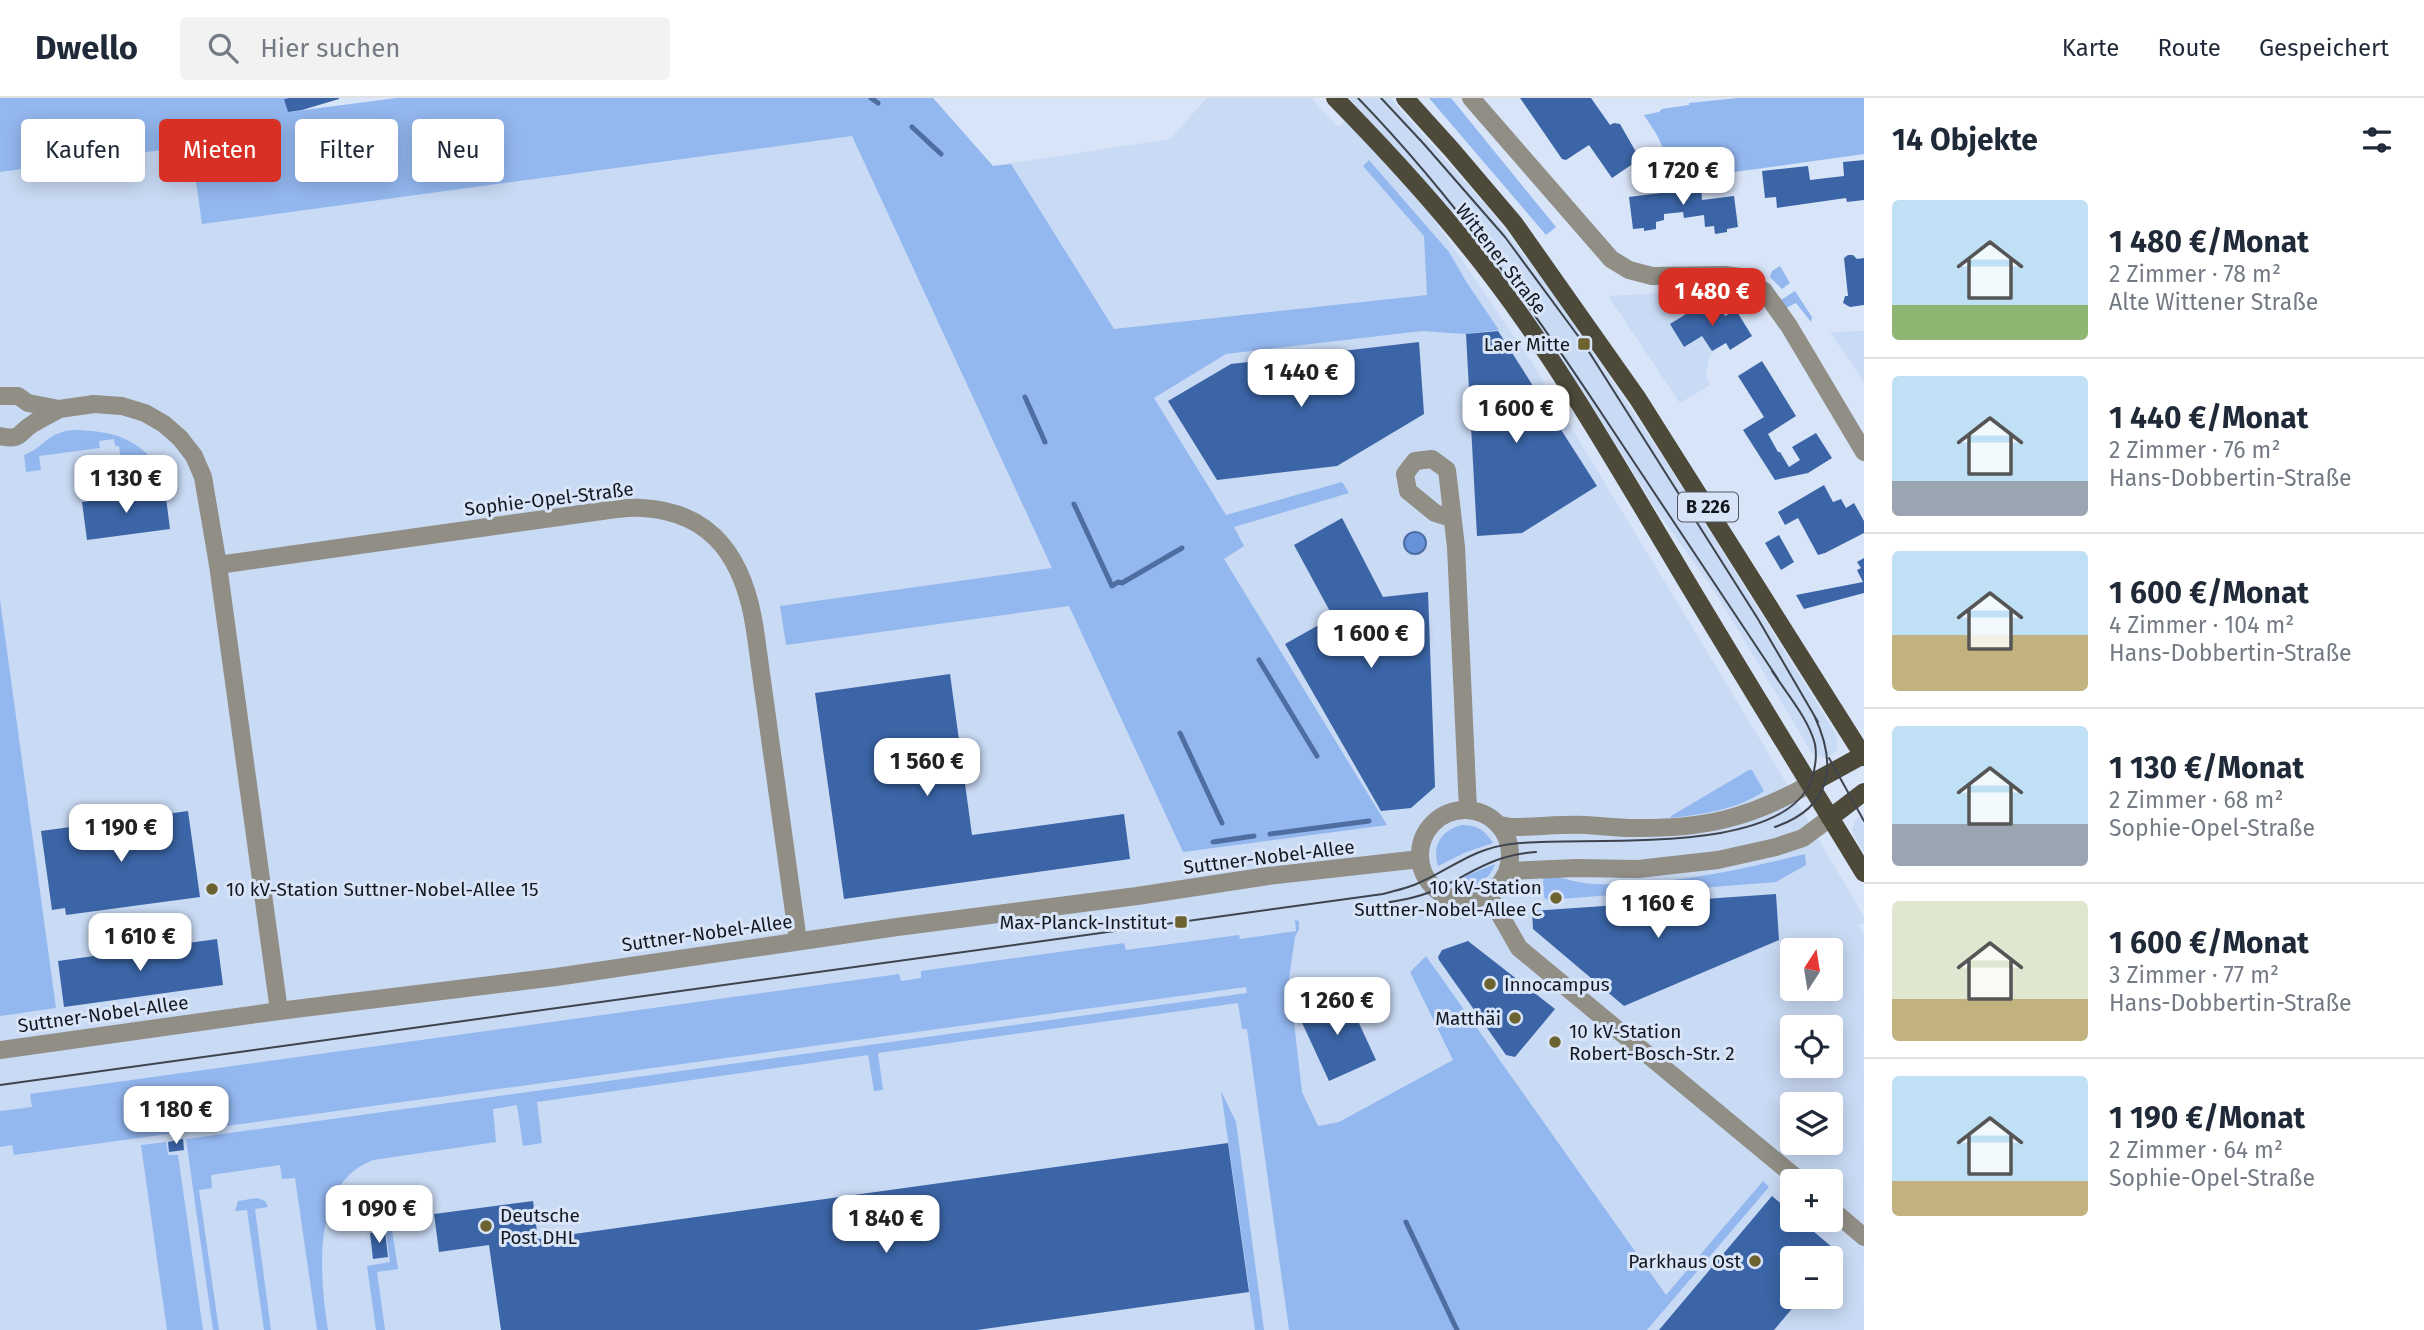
<!DOCTYPE html>
<html lang="de">
<meta charset="utf-8">
<style>
:root{--surface:#fff;--page:#f2f2f3;--text:#1f2937;--muted:#747a83;--line:#e0e1e3;--accent:#d93025}
body{margin:0;font-family:"Fira Sans",sans-serif;background:var(--page);color:var(--text);height:100vh;display:flex;flex-direction:column;font-size:26px;white-space:nowrap}
*{box-sizing:border-box;margin:0}
p{font-size:23px;color:var(--muted)}
.icon{flex:none;width:38px;height:38px;fill:none;stroke:currentColor;stroke-width:2;stroke-linecap:round;stroke-linejoin:round}
.map{position:relative;flex:1;overflow:hidden}
.drawer{display:flex;flex-direction:column;background:var(--surface);width:560px}
.drawer>*{flex:none}
.banner{position:absolute;left:21px;top:21px;width:665px;height:63px;display:flex;gap:14px}
.needle{width:46px;rotate:12deg}
.controls{position:absolute;left:1780px;top:840px;display:grid;gap:14px}
.controls a{display:grid;place-items:center;width:63px;height:63px;border-radius:7px;background:var(--surface);box-shadow:0 4px 18px #0003;font-size:35px}
.price{position:absolute;translate:-50% -60px;padding:0 16px;border-radius:14px;background:#fff;color:#222;font-size:23px;line-height:46px;filter:drop-shadow(0 2px 4px #0008)}
.price::after{content:'';position:absolute;left:50%;top:42px;width:21px;height:16px;margin-left:-10px;background:inherit;clip-path:polygon(0 0,100% 0,50% 100%)}
.price.on{background:var(--accent);color:#fff}
ul{padding:0;list-style:none}
li{display:flex;align-items:center;gap:21px;height:175px;padding:0 28px}
li+li{border-top:2px solid var(--line)}
li span{display:grid;place-items:center;flex:none;width:196px;height:140px;border-radius:7px;color:#555}
li>.icon{margin-inline-start:auto}
span .icon{width:84px;height:84px;fill:#fffc;stroke-width:1}
li b{font-size:30px}
h2{display:flex;justify-content:space-between;align-items:center;height:84px;padding:0 28px;font-size:30px}
.chip{padding:0 24px;border-radius:7px;background:var(--surface);box-shadow:0 4px 18px #0003;font-size:24px;line-height:63px}
.chip.on{background:var(--accent);color:#fff}
header{display:flex;align-items:center;gap:42px;box-sizing:border-box;height:98px;padding:0 35px;background:var(--surface);border-bottom:2px solid var(--line)}
header strong{font-size:33px}
nav{display:flex;gap:38px;margin-inline-start:auto;font-size:24px}
.search{width:490px;height:63px;background:var(--page);display:flex;align-items:center;gap:18px;box-sizing:border-box;padding:0 24px;border-radius:7px;color:var(--muted);font-size:26px}
main{display:flex;flex:1;min-height:0}
.map>svg:first-child{display:block}
</style>
<header>
<strong>Dwello</strong>
<div class="search"><svg class="icon" aria-label="search" viewBox="0 0 24 24"><circle cx="10" cy="10" r="6"/><path d="M15 15l6 6"/></svg>Hier suchen</div>
<nav><a>Karte</a><a>Route</a><a>Gespeichert</a></nav>
</header>
<main>
<div class="map">
<svg width="1864" height="1232" viewBox="0 0 1864 1232">
<rect width="100%" height="100%" fill="#d8e4f8"/>
<path fill="#c9daf4" fill-rule="evenodd" d="M0 0H285L289 14 397 0H933L993 68 1170 41 1207 0H1311L1338 29 1346 23 1376 54 1436 124 1531 263 1772 661 1864 819V825L1858 827 1864 836V1232H0ZM1792 852H1830V891H1792ZM1792 929H1830V968H1792ZM1792 1006H1830V1045H1792ZM1792 1083H1830V1122H1792ZM1792 1160H1830V1199H1792Z
M1349 0H1390L1488 110 1560 205 1670 370 1836 636 1838 651 1833 656 1824 660 1812 655 1715 494 1659 416 1601 322 1520 200 1441 100Z
M1698 193 1728 243 1710 256 1706 278 1710 287 1680 305 1608 198Z
M1864 233V284L1830 234Z
M1864 716V755L1852 732 1856 721Z"/>
<path fill="#93b7ef" d="M0 0H285L289 14 397 0H933L993 68 1011 66 1114 231 1427 197 1424 138 1363 68 1369 62 1449 154 1467 185 1499 232 1465 236 1422 233 1226 256 1154 300 1226 417 1342 384 1349 395 1234 429 1244 448 1224 461 1387 727 1183 754 1069 508 786 547 780 508 1052 470 852 38 202 126 191 48 0 74Z
M1429 0H1451L1556 129 1546 137Z
M1738 0H1864V56L1734 74 1701 65 1671 68 1657 37 1644 17 1659 14 1662 11 1689 7V5Z
M1780 168 1790 185 1782 191 1770 179 1772 173Z
M1795 193 1812 219 1811 224 1796 205 1786 210 1781 202Z
M73 332C115 333 138 340 164 375L148 378 145 363 130 364 129 361 121 362 119 348H115L114 341 99 343 100 350 39 358 41 372 26 374 24 357C45 349 46 335 73 332Z
M0 502 56 910 0 918Z
M1749 672H1752L1764 693C1736 712 1704 716 1671 720V718Z
M1462 727C1477 727 1485 732 1493 745L1464 755 1438 768C1432 748 1441 732 1462 727Z
M1805 756 1806 767 1776 784 1560 801 1559 797 1552 798 1553 802H1547L1544 799 1543 777C1561 778 1578 786 1596 786 1667 788 1736 773 1805 756Z
M1495 766C1489 784 1473 791 1455 786L1468 777Z
M1295 822 1299 823V831L1295 839 1289 881 1302 994 1318 1028 1339 1024 1453 962 1410 874 1426 858 1666 1197 1763 1083 1769 1089 1647 1232H1289L1247 931H1242L1238 905 878 955 883 992 874 993 868 957 537 1004 542 1045 523 1048 517 1007 493 1011 496 1044 373 1062C310 1085 320 1181 328 1232H317L295 1080 282 1081 280 1067 211 1077 212 1090 199 1092 219 1232H213L186 1041 1247 895 1246 889 14 1057 12 1047 0 1049V1013L32 1009 30 996 899 876 901 883 921 880V873L1124 845 1126 852 1239 837 1240 841 1296 833Z
M1221 993 1236 1024 1264 1232H1255Z
M166 1044 168 1057H178L203 1232H167L141 1047Z
M386 1093 398 1171 377 1174 385 1232H376L367 1168 390 1164 385 1126 374 1128V1132L364 1133C364 1115 365 1096 386 1093Z
M258 1100 265 1103 268 1109 255 1111 271 1232H264L247 1112 235 1113 238 1103Z"/>
<path fill="#6792d9" stroke="#4e6da1" stroke-width="2" d="M1404 445a11 11 0 1 1 22 0a11 11 0 1 1-22 0Z"/>
<g fill="none" stroke-linecap="round" stroke-linejoin="round">
<path stroke="#4e6da1" stroke-width="5" d="M871 0 878 5
M912 29 941 56
M1025 299 1045 344
M1074 406 1112 488 1118 484 1122 485 1182 450
M1259 562 1317 658
M1180 635 1222 725
M1270 736 1369 723
M1213 744 1254 738
M1406 1124 1457 1232"/>
</g>
<path fill="#3b65a7" d="M289 0H339V1L302 12 288 14 284 1Z
M1520 0H1591L1610 27 1614 25 1620 26 1640 61 1612 80 1589 47 1566 62 1562 61Z
M1864 62V102L1847 104 1846 100 1777 110 1776 99 1765 100 1762 73 1808 68 1810 82 1844 78 1843 64Z
M1680 83 1681 88 1701 85 1702 102 1734 98 1738 129 1727 131V134L1715 136 1714 128 1705 129 1704 117 1684 120 1683 114 1664 116V122L1656 124V131L1644 133V130L1633 131 1629 99 1661 95 1659 85Z
M1848 157H1853L1857 161 1864 160V207L1850 209 1843 205 1845 198H1848L1844 160Z
M1717 204 1725 218 1736 212 1752 238 1730 252 1726 245 1712 253 1702 238 1684 249 1670 226 1699 208 1702 212Z
M1498 233 1597 388 1522 435 1477 438 1466 236Z
M1419 244 1424 316 1337 368 1217 382 1168 303 1231 266Z
M1762 263 1796 318 1768 336 1778 354H1780L1789 369 1800 362 1792 349 1816 335 1832 360 1808 375 1775 382 1743 332 1764 319 1738 278Z
M1824 387 1833 404 1841 401 1846 410 1854 405 1864 423V435L1825 455 1818 457 1798 420 1785 427 1778 414Z
M165 392 170 431 87 442 82 404Z
M1342 420 1383 499 1428 494 1435 689 1411 710 1381 713 1285 546 1333 519 1294 447Z
M1779 437 1794 464 1781 472 1765 445Z
M1864 460V495L1804 511 1796 497 1863 484 1857 472 1861 470 1857 464Z
M950 576 972 737 1124 716 1130 761 844 801 815 595Z
M188 713 200 799 66 817 65 810 52 812 41 733Z
M1776 796 1779 842 1624 908 1533 831 1532 813Z
M217 841 223 887 64 909 58 863Z
M1468 843 1555 911 1515 959 1506 957 1439 862 1438 859 1442 852Z
M1345 895 1376 962 1329 983 1298 916Z
M183 1041 184 1052 169 1054 168 1044Z
M1228 1045 1249 1194 977 1232H501L489 1147 439 1154 434 1116 533 1103 538 1141Z
M1772 1098 1792 1115V1122H1800L1839 1155 1830 1165V1160H1792V1199H1802L1774 1232H1659Z
M385 1133 388 1159 373 1161 370 1135Z"/>
<g fill="none" stroke-linecap="round" stroke-linejoin="round">
<path stroke="#908e85" stroke-width="18" d="M1471 0 1611 161 1629 172 1652 178 1725 177 1740 179 1764 193 1789 228 1864 354
M0 298H18L28 305 59 311 94 306 122 308 145 315 164 326 180 340 194 358 203 379 218 467 279 913
M0 338C23 343 18 334 34 325 42 320 51 316 59 311
M1451 420 1435 415 1408 393 1405 376 1415 363 1432 361 1447 372 1456 449 1468 711
M218 467 609 412C620 411 631 409 642 410 716 414 745 465 755 532L798 843
M1420 757a45 45 0 1 1 90 0a45 45 0 1 1-90 0Z
M1500 727 1511 729C1536 729 1561 726 1586 727 1602 728 1619 730 1635 730 1704 731 1750 720 1810 686
M1508 773 1576 770 1638 771 1718 762 1776 749 1803 740 1830 720
M1488 796 1519 850 1800 1083
M0 952 279 913 556 879 897 829 1137 798 1268 778 1420 761
M1830 1110 1864 1139"/>
<path stroke="#4d4a3a" stroke-width="18" d="M1335 0C1390 56 1444 115 1492 178 1559 266 1615 364 1672 459 1735 565 1800 670 1864 775
M1405 0 1452 52 1514 125 1638 301 1864 659
M1810 686 1863 657
M1830 720 1864 694"/>
<path stroke="#3e444e" stroke-width="2" d="M1358 0C1455 100 1534 213 1610 328 1666 413 1722 497 1778 581
M1381 0 1423 45 1505 139 1584 246 1758 521 1818 624
M1829 660 1864 723
M1775 729C1832 709 1838 668 1814 617
M1378 806C1397 803 1417 800 1435 792 1473 775 1492 757 1536 754
M0 987 1383 796C1393 793 1404 791 1414 787 1449 773 1470 751 1511 746 1581 737 1780 761 1811 683 1815 672 1817 658 1815 646 1808 620 1787 596 1772 573"/>
</g>
<g fill="#6d6330" stroke="#d8e4f8" stroke-width="2.5">
<rect x="1577" y="239" width="14" height="14" rx="3.5"/>
<circle cx="212" cy="791" r="7"/>
<circle cx="1556" cy="800" r="7"/>
<rect x="1174" y="817" width="14" height="14" rx="3.5"/>
<circle cx="1490" cy="886" r="7"/>
<circle cx="1515" cy="920" r="7"/>
<circle cx="1555" cy="944" r="7"/>
<circle cx="486" cy="1128" r="7"/>
<circle cx="1755" cy="1163" r="7"/>
</g>
<g text-anchor="middle" dominant-baseline="central" stroke-width="6" stroke-linejoin="round" paint-order="stroke">
<rect fill="#d8e4f8" stroke="#4e545f" stroke-width="2" x="1678" y="394.5" width="60" height="29" rx="5"/>
<g font-size="18" font-weight="bold" fill="#13171e">
<text x="1708" y="409">B 226</text>
</g>
<g font-size="19" fill="#13171e" stroke="#d8e4f8">
<text transform="translate(1501 161) rotate(52)">Wittener Straße</text>
<text transform="translate(549 401) rotate(-7)">Sophie-Opel-Straße</text>
<text transform="translate(1269 759) rotate(-7)">Suttner-Nobel-Allee</text>
<text transform="translate(707 835) rotate(-8)">Suttner-Nobel-Allee</text>
<text transform="translate(103 916) rotate(-8)">Suttner-Nobel-Allee</text>
</g>
<g font-size="19" fill="#13171e" stroke="#d8e4f8" text-anchor="end">
<text x="1570" y="246">Laer Mitte</text>
<text x="1542" y="789">10 kV-Station<tspan x="1542" dy="22">Suttner-Nobel-Allee C</tspan></text>
<text x="226" y="791" text-anchor="start">10 kV-Station Suttner-Nobel-Allee 15</text>
<text x="1167" y="824">Max-Planck-Institut</text>
<text x="1504" y="886" text-anchor="start">Innocampus</text>
<text x="1501" y="920">Matthäi</text>
<text x="1569" y="933" text-anchor="start">10 kV-Station<tspan x="1569" dy="22">Robert-Bosch-Str. 2</tspan></text>
<text x="500" y="1117" text-anchor="start">Deutsche<tspan x="500" dy="22">Post DHL</tspan></text>
<text x="1741" y="1163">Parkhaus Ost</text>
</g>
</g>
</svg>
<div class="controls">
<a><svg class="needle" viewBox="-14 -14 28 28"><path d="M0-13l5 13h-10z" fill="#e53935"/><path d="M0 13l5-13h-10z" fill="#747a83"/></svg></a>
<a><svg class="icon" aria-label="locate" viewBox="0 0 24 24"><circle cx="12" cy="12" r="6"/><path d="M12 2v4M12 18v4M2 12h4M18 12h4"/></svg></a>
<a><svg class="icon" aria-label="layers" viewBox="0 0 24 24"><path d="M12 4l9 5-9 5-9-5zM3 14l9 5 9-5"/></svg></a>
<a>+</a>
<a>−</a>
</div>
<b class="price" style="left:1683px;top:109px">1 720 €</b>
<b class="price on" style="left:1712px;top:230px">1 480 €</b>
<b class="price" style="left:1301px;top:311px">1 440 €</b>
<b class="price" style="left:1516px;top:347px">1 600 €</b>
<b class="price" style="left:126px;top:417px">1 130 €</b>
<b class="price" style="left:1371px;top:572px">1 600 €</b>
<b class="price" style="left:927px;top:700px">1 560 €</b>
<b class="price" style="left:121px;top:766px">1 190 €</b>
<b class="price" style="left:1658px;top:842px">1 160 €</b>
<b class="price" style="left:140px;top:875px">1 610 €</b>
<b class="price" style="left:1337px;top:939px">1 260 €</b>
<b class="price" style="left:176px;top:1048px">1 180 €</b>
<b class="price" style="left:379px;top:1147px">1 090 €</b>
<b class="price" style="left:886px;top:1157px">1 840 €</b>
<div class="banner">
<a class="chip">Kaufen</a>
<a class="chip on">Mieten</a>
<a class="chip">Filter</a>
<a class="chip">Neu</a>
</div>
</div>
<section class="drawer">
<h2>14 Objekte<svg class="icon" aria-label="filters" viewBox="0 0 24 24"><path d="M4 7h16M4 17h16"/><circle cx="9" cy="7" r="2"/><circle cx="15" cy="17" r="2"/></svg></h2>
<ul>
<li><span style="background:linear-gradient(#bfe0f5 75%,#8fb573 0)"><svg class="icon" aria-label="home" viewBox="0 0 24 24"><path d="M3 11l9-7 9 7M6 9v11h12V9"/></svg></span><div><b>1 480 €/Monat</b><p>2 Zimmer · 78 m²</p><p>Alte Wittener Straße</p></div></li>
<li><span style="background:linear-gradient(#bfe0f5 75%,#9aa5b1 0)"><svg class="icon" aria-label="home" viewBox="0 0 24 24"><path d="M3 11l9-7 9 7M6 9v11h12V9"/></svg></span><div><b>1 440 €/Monat</b><p>2 Zimmer · 76 m²</p><p>Hans-Dobbertin-Straße</p></div></li>
<li><span style="background:linear-gradient(#bfe0f5 60%,#c2b280 0)"><svg class="icon" aria-label="home" viewBox="0 0 24 24"><path d="M3 11l9-7 9 7M6 9v11h12V9"/></svg></span><div><b>1 600 €/Monat</b><p>4 Zimmer · 104 m²</p><p>Hans-Dobbertin-Straße</p></div></li>
<li><span style="background:linear-gradient(#bfe0f5 70%,#9aa5b1 0)"><svg class="icon" aria-label="home" viewBox="0 0 24 24"><path d="M3 11l9-7 9 7M6 9v11h12V9"/></svg></span><div><b>1 130 €/Monat</b><p>2 Zimmer · 68 m²</p><p>Sophie-Opel-Straße</p></div></li>
<li><span style="background:linear-gradient(#dfe7d0 70%,#c2b280 0)"><svg class="icon" aria-label="home" viewBox="0 0 24 24"><path d="M3 11l9-7 9 7M6 9v11h12V9"/></svg></span><div><b>1 600 €/Monat</b><p>3 Zimmer · 77 m²</p><p>Hans-Dobbertin-Straße</p></div></li>
<li><span style="background:linear-gradient(#bfe0f5 75%,#c2b280 0)"><svg class="icon" aria-label="home" viewBox="0 0 24 24"><path d="M3 11l9-7 9 7M6 9v11h12V9"/></svg></span><div><b>1 190 €/Monat</b><p>2 Zimmer · 64 m²</p><p>Sophie-Opel-Straße</p></div></li>
</ul>
</section>
</main>
